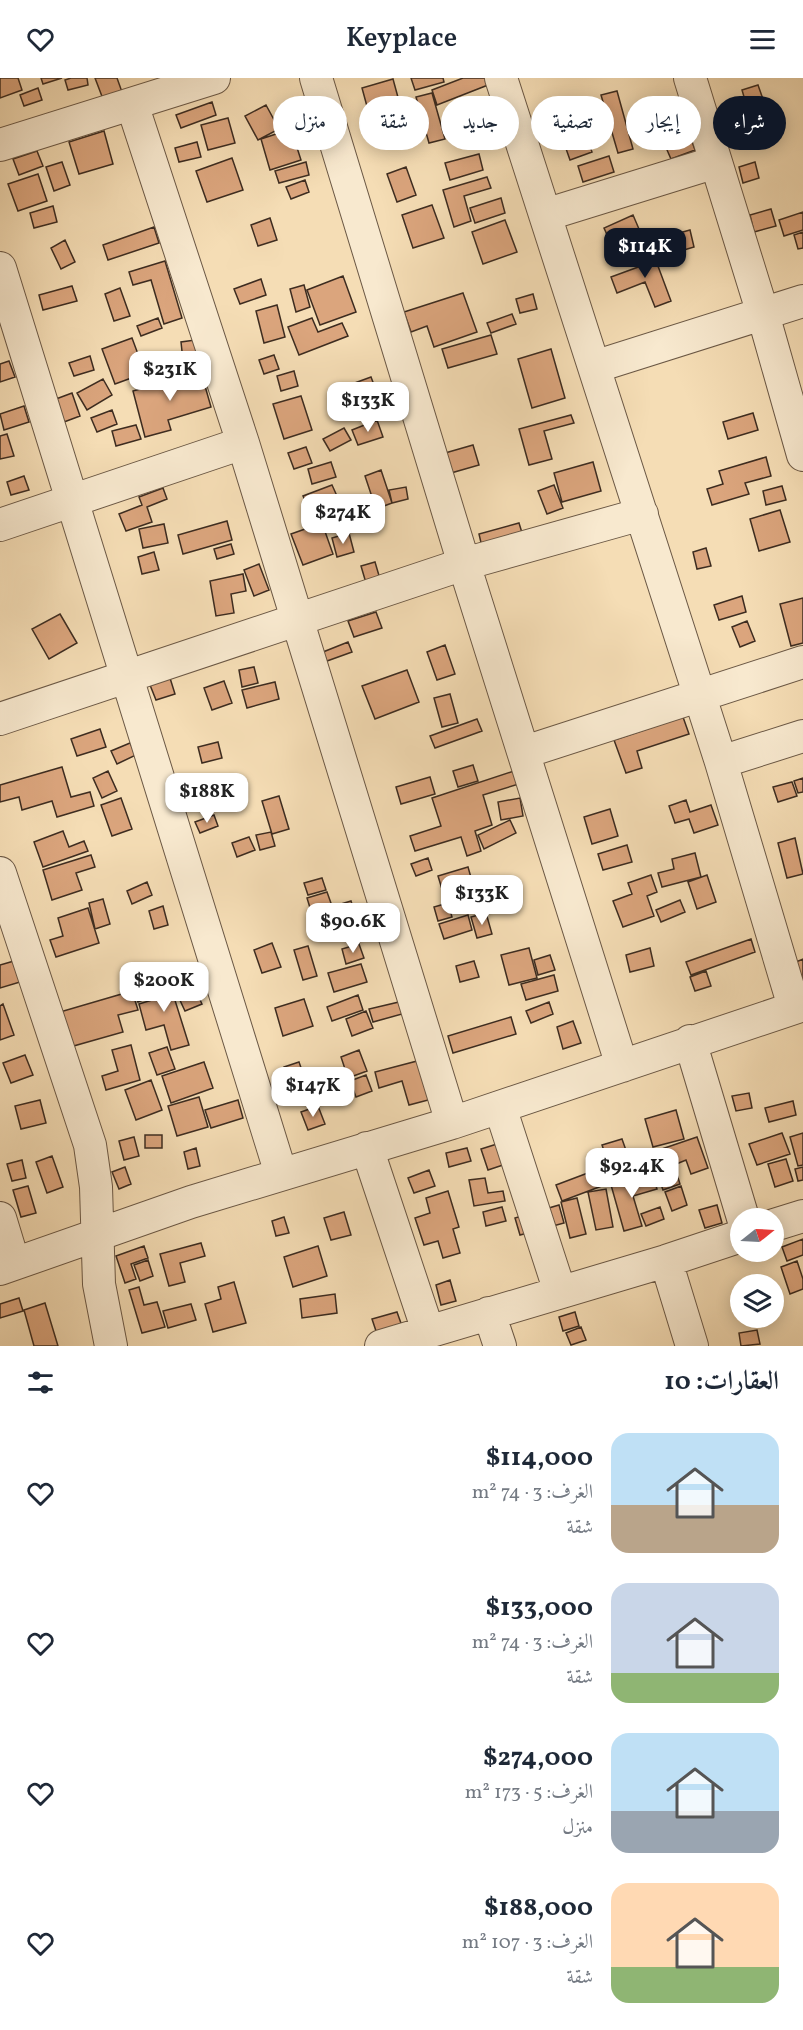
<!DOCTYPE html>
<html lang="ar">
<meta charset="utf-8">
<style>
:root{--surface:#fff;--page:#f6f6f7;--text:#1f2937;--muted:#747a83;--accent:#111827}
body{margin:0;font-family:Vollkorn,Amiri,serif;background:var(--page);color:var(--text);direction:rtl;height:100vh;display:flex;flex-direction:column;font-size:22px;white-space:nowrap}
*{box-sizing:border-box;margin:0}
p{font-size:20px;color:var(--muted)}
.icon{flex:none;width:33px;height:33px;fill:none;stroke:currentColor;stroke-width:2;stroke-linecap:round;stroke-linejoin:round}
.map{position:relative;height:1268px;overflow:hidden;direction:ltr}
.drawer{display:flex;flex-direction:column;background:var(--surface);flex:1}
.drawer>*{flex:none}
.guide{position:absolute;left:18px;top:18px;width:768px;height:54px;direction:rtl;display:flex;gap:12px}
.needle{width:39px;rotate:72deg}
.fabs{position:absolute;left:730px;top:1130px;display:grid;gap:12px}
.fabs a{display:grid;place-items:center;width:54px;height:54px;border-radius:50%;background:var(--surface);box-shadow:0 3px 15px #0003;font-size:30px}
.price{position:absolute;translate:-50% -51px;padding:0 14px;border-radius:12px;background:#fff;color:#222;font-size:20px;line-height:39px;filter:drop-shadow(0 2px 3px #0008)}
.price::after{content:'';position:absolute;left:50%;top:36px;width:18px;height:14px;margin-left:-9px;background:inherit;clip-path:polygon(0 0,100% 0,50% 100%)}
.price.selected{background:var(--accent);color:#fff}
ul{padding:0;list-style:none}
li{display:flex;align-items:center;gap:18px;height:150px;padding:0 24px}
li span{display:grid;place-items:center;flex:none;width:168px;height:120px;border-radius:18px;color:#555}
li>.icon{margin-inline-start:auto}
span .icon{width:72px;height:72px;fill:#fffc;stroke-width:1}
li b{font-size:26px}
h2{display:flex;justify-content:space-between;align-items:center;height:72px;padding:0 24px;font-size:26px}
.tag{padding:0 21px;border-radius:27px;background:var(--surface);box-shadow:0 3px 15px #0003;font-size:21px;line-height:54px}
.tag.selected{background:var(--accent);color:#fff}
header{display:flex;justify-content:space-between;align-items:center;height:78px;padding:0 24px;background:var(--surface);font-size:27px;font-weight:600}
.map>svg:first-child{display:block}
</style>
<header><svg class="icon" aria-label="menu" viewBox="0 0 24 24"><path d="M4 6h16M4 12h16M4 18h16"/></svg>Keyplace<svg class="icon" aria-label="heart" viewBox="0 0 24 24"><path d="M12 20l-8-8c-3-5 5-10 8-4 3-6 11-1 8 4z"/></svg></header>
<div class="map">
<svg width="803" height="1268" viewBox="0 0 803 1268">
<rect width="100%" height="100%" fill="#f5ddb5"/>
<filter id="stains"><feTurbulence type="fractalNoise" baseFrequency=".00333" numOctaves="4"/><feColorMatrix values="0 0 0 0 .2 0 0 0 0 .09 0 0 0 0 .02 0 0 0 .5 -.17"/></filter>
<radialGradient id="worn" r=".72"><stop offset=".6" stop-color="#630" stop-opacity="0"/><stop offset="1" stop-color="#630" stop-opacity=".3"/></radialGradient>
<path fill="#dba57d" stroke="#3d2c20" stroke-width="1.5" d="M0 0H18L22 12 0 20Z
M41 0H62L43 6Z
M71 0H87L88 7 68 12 65 2Z
M95 0H117L122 14 103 21Z
M411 0H443L444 4 415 12Z
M463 0H485L488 7 437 27 432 12Z
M393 1 399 23 368 32 362 10Z
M758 7 764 24 747 29 742 12Z
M38 10 42 22 24 28 20 17Z
M617 13 633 71 618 75 601 17Z
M432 15 445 61 429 65 416 19Z
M212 24 216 37 181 50 176 37Z
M266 27 279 51 258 62 245 38Z
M475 34 480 48 450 59 445 44Z
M228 40 235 65 208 72 201 47Z
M500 44 504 61 490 64 486 48Z
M406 48 410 61 396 66 392 52Z
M291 51 301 82 270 92 261 61Z
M104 53 113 86 79 96 69 64Z
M689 55 695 72 671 81 664 65Z
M586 57 592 74 570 82 564 65Z
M197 64 201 79 179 84 175 70Z
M37 73 43 88 19 97 13 81Z
M479 76 483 92 450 102 445 85Z
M609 78 614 94 583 104 578 88Z
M232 80 243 112 207 124 196 93Z
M62 84 70 107 54 113 46 89Z
M306 84 309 97 279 105 275 93Z
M755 84 759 100 743 105 739 89Z
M406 89 416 117 397 124 387 96Z
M38 96 47 123 18 133 8 106Z
M487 99 491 110 464 118 471 143 454 149 443 112Z
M305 102 309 114 291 121 286 109Z
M501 120 505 135 475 145 470 130Z
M432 127 444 160 413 170 402 137Z
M53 128 57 144 34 150 30 135Z
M771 131 776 148 754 154 750 137Z
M803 134V152L784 158 779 142Z
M633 137 639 151 610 163 604 150Z
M270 140 277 162 258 168 251 147Z
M505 142 517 174 483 186 472 154Z
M154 149 159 165 108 182 103 167Z
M690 152 694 169 677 174 672 157Z
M803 154V170L798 171 794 157Z
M65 162 75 184 61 191 51 170Z
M652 172 671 223 655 229 645 204 617 215 611 199 641 188 637 177Z
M165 183 182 240 164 246 151 202 133 207 129 194Z
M343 198 356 234 320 247 307 212Z
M261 201 266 217 240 226 234 211Z
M304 207 310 229 296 234 290 211Z
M72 208 77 223 43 232 39 217Z
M120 210 130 238 114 243 105 216Z
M463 215 477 254 434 269 427 248 411 254 404 234Z
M533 216 537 231 520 235 516 221Z
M277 227 285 259 264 265 256 233Z
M512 236 516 246 491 255 487 245Z
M158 240 162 250 141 258 137 248Z
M312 240 318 254 342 245 348 258 299 277 288 249Z
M491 257 497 276 448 290 442 271Z
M132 260 145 295 115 306 102 271Z
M195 262 198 290 184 292 181 264Z
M551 271 565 320 532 330 518 281Z
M274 277 279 291 264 296 259 282Z
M90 278 94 292 74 298 69 285Z
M9 283 15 299 0 304V286Z
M294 293 298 308 281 313 277 298Z
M201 294 211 329 168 342 171 352 145 359 133 313Z
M371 299 376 312 361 318 368 336 352 341 341 310Z
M103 301 112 317 87 332 77 315Z
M72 315 80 338 64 344 56 321Z
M301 318 312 352 284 361 273 326Z
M24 328 29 344 4 352 0 336Z
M112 332 117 346 97 354 91 340Z
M753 335 758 352 728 361 723 344Z
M571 337 574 345 544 353 552 381 529 387 519 351Z
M377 342 383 359 358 367 352 352Z
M136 347 141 361 116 368 112 353Z
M344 350 351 362 330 373 323 361Z
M7 356 14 378 0 381V358Z
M473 367 479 387 451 395 445 375Z
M306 369 312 385 294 391 288 375Z
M766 379 771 398 745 405 749 416 712 427 707 411 723 406 719 393Z
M331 384 336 399 312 406 308 391Z
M593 384 601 413 562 424 554 395Z
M381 392 392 425 376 431 365 398Z
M24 398 29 412 11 417 7 404Z
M332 407 337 418 308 429 303 418Z
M554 407 563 430 547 436 538 413Z
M782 408 786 422 766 427 763 413Z
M406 409 408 421 392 425 389 412Z
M163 410 167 421 147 429 152 444 126 453 119 436 142 427 139 419Z
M780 432 790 464 759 473 750 441Z
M227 443 232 462 183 476 178 457Z
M322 445 333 476 303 487 291 456Z
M519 445 523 458 482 469 479 456Z
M164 446 168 465 143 470 139 451Z
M349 455 354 474 337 479 332 460Z
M231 466 234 476 217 481 214 471Z
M706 470 711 488 697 491 693 474Z
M154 474 159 492 142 496 138 479Z
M375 484 380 501 366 505 361 488Z
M259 486 269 512 254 518 244 492Z
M243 496 246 513 231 516 234 535 216 538 210 503Z
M742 518 746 534 719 542 714 527Z
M803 520V565L791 568 780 526Z
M376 534 382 550 354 559 348 543Z
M60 536 77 565 49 581 32 551Z
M747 543 755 563 740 569 732 549Z
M348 564 352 574 327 583 323 574Z
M445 567 455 596 437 602 427 574Z
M254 589 258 605 242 609 239 592Z
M407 592 419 624 375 641 362 608Z
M170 600 175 616 156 622 150 607Z
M224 603 232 625 212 632 204 610Z
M275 604 279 621 247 630 242 612Z
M450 616 458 645 442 649 434 620Z
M683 639 689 656 637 673 642 690 626 695 614 662Z
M477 641 482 653 435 670 430 658Z
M100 651 106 669 77 678 71 661Z
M218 664 222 680 202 685 198 669Z
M130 665 136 677 117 686 111 673Z
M473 687 478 703 458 709 453 693Z
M62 689 71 719 90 714 94 728 57 739 52 723 22 732 19 719 0 724V707Z
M517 692 522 705 483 717 492 747 475 753 481 773 467 778 461 759 415 773 410 758 441 748 432 720Z
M108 693 117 713 102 720 93 700Z
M430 699 435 716 401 726 396 709Z
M803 700V714L798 715 794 703Z
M792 704 797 718 778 724 773 709Z
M279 718 289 751 272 756 262 723Z
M121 720 132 751 112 758 101 727Z
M520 720 523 738 501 742 498 724Z
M686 722 690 734 711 727 718 747 694 755 689 741 675 745 669 728Z
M610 731 618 758 592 766 584 739Z
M214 737 218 748 200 755 195 744Z
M510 742 516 755 484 771 478 757Z
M63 753 69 769 84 763 88 773 43 789 34 764Z
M271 754 275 768 260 772 256 757Z
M249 759 255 772 237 779 232 765Z
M795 760 803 796 787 800 778 765Z
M627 767 632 784 603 792 598 776Z
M695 775 701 799 662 809 658 795 674 791 672 781Z
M91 777 95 789 76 795 82 812 52 822 43 792Z
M428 780 432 792 416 798 411 786Z
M468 789 472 803 442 811 438 798Z
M651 797 657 814 647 818 654 838 623 849 613 823 632 816 628 805Z
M707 797 716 824 697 831 688 804Z
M322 800 326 812 308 817 304 805Z
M147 804 152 817 132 826 127 813Z
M327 814 332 828 311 833 307 820Z
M103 821 110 846 95 851 89 825Z
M680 822 685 834 661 844 656 832Z
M351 823 356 839 335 845 331 829Z
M448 825 452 839 438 843 434 829Z
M163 828 168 847 154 851 149 833Z
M88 830 99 865 56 879 50 862 63 858 58 840Z
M329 830 333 842 317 847 313 836Z
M486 835 492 856 477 860 471 839Z
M468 837 472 852 444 861 439 846Z
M751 861 755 874 691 897 686 884Z
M272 865 281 889 262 895 254 872Z
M359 866 364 880 346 886 342 871Z
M308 868 317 898 303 902 294 872Z
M529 870 537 900 509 907 501 877Z
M650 870 654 888 630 894 626 877Z
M550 877 555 892 538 897 534 882Z
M803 881V907L796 884Z
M14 883 20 904 0 910V887Z
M474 883 479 899 460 904 456 888Z
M361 886 367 904 334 914 328 895Z
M706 893 711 908 695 913 690 899Z
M141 894 150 919 138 924 128 899Z
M554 897 558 913 526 922 521 906Z
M168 900 189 967 171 972 164 947 146 952 139 926 152 922 147 906Z
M195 911 202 926 185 933 178 918Z
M132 913 138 932 118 937 123 954 70 969 60 934Z
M358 917 363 932 332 943 327 929Z
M304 921 313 948 283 958 275 930Z
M399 924 402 936 373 944 369 931Z
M549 924 553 936 531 945 526 933Z
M3 926 14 957 0 962V928Z
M366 933 373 950 352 958 346 941Z
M511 939 516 956 453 975 448 958Z
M573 943 581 965 563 971 557 949Z
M131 967 140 1002 106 1012 102 998 118 993 112 972Z
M167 969 175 991 157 997 149 975Z
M359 972 367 993 348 1000 341 979Z
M25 977 33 997 11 1005 3 985Z
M421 982 432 1021 409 1027 402 1003 379 1010 375 994Z
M204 984 213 1010 171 1025 162 998Z
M299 984 305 1001 290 1006 284 989Z
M366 997 372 1013 356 1019 350 1003Z
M151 1002 162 1032 136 1042 125 1012Z
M749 1015 752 1030 736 1033 732 1018Z
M199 1019 208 1049 177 1058 168 1028Z
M40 1022 46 1045 21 1051 15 1028Z
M238 1022 243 1040 211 1050 205 1032Z
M793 1023 796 1037 769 1044 765 1030Z
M318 1028 325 1046 308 1052 301 1034Z
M676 1032 684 1061 653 1069 645 1041Z
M782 1055 790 1076 757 1087 749 1066Z
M803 1055V1087L798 1088 790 1059Z
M145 1057H162V1070H145Z
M134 1059 139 1078 124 1082 119 1063Z
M697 1059 708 1090 691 1096 686 1082 674 1087 680 1106 663 1112 650 1075Z
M622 1061 628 1078 608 1084 602 1067Z
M497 1066 503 1087 488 1092 481 1071Z
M196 1070 200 1088 188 1091 184 1074Z
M467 1070 471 1083 449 1089 446 1075Z
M52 1078 63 1109 47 1115 36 1084Z
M786 1081 793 1103 775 1109 768 1086Z
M22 1082 26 1100 12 1103 7 1086Z
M125 1089 131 1106 119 1111 112 1094Z
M803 1089V1102L798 1103 795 1091Z
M601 1090 607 1106 562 1123 556 1107Z
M429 1092 435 1108 414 1115 408 1100Z
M652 1095 657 1111 633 1118 642 1148 624 1153 611 1107Z
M485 1100 488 1115 503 1113 505 1123 474 1128 469 1102Z
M28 1108 36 1135 21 1139 13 1112Z
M681 1108 687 1127 672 1133 665 1114Z
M606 1111 613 1149 596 1152 588 1114Z
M448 1113 459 1149 453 1151 460 1175 443 1180 438 1163 424 1167 415 1140 430 1135 426 1120Z
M577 1120 586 1156 570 1160 561 1124Z
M559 1127 564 1145 520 1157 515 1140Z
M717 1127 722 1145 705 1150 699 1132Z
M502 1129 506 1143 486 1148 483 1134Z
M660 1129 664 1141 646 1148 641 1136Z
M344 1134 351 1157 331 1162 324 1140Z
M284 1139 289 1155 276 1158 272 1143Z
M803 1161V1177L787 1183 782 1169Z
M201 1165 205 1178 180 1185 185 1204 169 1208 160 1176Z
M144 1168 148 1180 131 1186 136 1201 125 1205 116 1178Z
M318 1168 327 1198 293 1209 284 1179Z
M148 1182 153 1198 140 1203 134 1187Z
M797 1183 803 1201V1211L790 1216 781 1189Z
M450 1202 456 1223 441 1227 436 1207Z
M234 1204 246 1245 213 1254 205 1226 221 1221 218 1209Z
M139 1209 144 1227 157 1224 165 1249 142 1255 129 1212Z
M335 1216 337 1235 302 1240 300 1221Z
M19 1220 23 1233 0 1240V1226Z
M45 1225 58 1268H34L24 1232Z
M191 1226 196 1242 168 1250 163 1233Z
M397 1234 402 1248 377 1256 372 1241Z
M575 1234 579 1248 563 1253 559 1239Z
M581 1249 586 1262 571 1267 566 1255Z
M757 1252 760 1266 741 1268 739 1255Z"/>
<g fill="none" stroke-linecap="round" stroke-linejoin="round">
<g stroke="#6b5845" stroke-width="34">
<path id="minor" d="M316 0 464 486 622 988
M501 0 721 684 794 929
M690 0 763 236 803 377
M132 26 243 365 452 1045
M0 67 214 0
M545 137 716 84
M0 190 281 1096
M594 289 803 223
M0 447 243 365
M0 641 464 486 642 436
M525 674 803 584
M721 684 803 658
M0 795 90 1067 96 1109 99 1206 111 1268
M690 963 743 1140
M500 1029 560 1214
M367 1070 428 1253
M0 1140 14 1186
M774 1147 803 1138
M666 1183 692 1268
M0 1191 191 1124 452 1045 803 927
M489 1235 500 1268
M381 1268 666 1183 741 1158"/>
</g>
<use href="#minor" stroke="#f8e9cf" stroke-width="32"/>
</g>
<rect width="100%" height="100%" filter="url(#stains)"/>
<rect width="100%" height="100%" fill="url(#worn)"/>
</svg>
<div class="fabs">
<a><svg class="needle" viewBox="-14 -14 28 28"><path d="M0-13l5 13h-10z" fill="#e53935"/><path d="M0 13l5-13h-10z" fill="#747a83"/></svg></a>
<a><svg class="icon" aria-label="layers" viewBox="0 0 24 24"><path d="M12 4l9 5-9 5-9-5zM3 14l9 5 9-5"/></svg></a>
</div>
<b class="price selected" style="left:645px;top:201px">$114K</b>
<b class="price" style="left:170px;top:324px">$231K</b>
<b class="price" style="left:368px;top:355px">$133K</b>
<b class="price" style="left:343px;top:467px">$274K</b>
<b class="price" style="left:207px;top:746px">$188K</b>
<b class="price" style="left:482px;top:848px">$133K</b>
<b class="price" style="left:353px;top:876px">$90.6K</b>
<b class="price" style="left:164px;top:935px">$200K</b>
<b class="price" style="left:313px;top:1040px">$147K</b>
<b class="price" style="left:632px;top:1121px">$92.4K</b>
<div class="guide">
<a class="tag selected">شراء</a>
<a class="tag">إيجار</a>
<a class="tag">تصفية</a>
<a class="tag">جديد</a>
<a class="tag">شقة</a>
<a class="tag">منزل</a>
</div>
</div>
<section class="drawer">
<h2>العقارات: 10<svg class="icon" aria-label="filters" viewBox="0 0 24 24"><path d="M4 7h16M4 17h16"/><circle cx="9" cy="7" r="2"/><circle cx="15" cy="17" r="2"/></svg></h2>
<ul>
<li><span style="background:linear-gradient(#bfe0f5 60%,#b9a48a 0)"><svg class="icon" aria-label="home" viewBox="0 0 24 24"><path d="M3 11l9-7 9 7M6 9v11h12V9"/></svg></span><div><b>$114,000</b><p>الغرف: 3 · 74 m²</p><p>شقة</p></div><svg class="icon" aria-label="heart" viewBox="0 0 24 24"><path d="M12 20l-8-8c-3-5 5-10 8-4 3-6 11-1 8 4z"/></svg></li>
<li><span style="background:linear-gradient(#c9d6e8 75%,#8fb573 0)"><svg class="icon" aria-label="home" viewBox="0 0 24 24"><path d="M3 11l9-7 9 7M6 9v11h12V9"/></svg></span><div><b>$133,000</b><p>الغرف: 3 · 74 m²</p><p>شقة</p></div><svg class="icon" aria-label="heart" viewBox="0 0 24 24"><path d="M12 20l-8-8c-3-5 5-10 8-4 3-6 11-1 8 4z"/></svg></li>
<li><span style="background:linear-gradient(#bfe0f5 65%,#9aa5b1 0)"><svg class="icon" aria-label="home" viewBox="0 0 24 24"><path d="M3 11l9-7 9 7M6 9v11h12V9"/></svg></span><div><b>$274,000</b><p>الغرف: 5 · 173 m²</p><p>منزل</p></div><svg class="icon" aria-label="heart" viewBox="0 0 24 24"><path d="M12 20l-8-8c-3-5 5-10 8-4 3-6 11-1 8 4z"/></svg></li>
<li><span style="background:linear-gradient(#ffd9b3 70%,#8fb573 0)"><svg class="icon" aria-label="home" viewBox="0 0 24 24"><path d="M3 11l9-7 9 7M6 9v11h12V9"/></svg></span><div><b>$188,000</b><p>الغرف: 3 · 107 m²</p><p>شقة</p></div><svg class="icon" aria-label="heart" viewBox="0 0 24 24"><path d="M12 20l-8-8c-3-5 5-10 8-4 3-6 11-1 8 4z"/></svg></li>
</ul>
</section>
